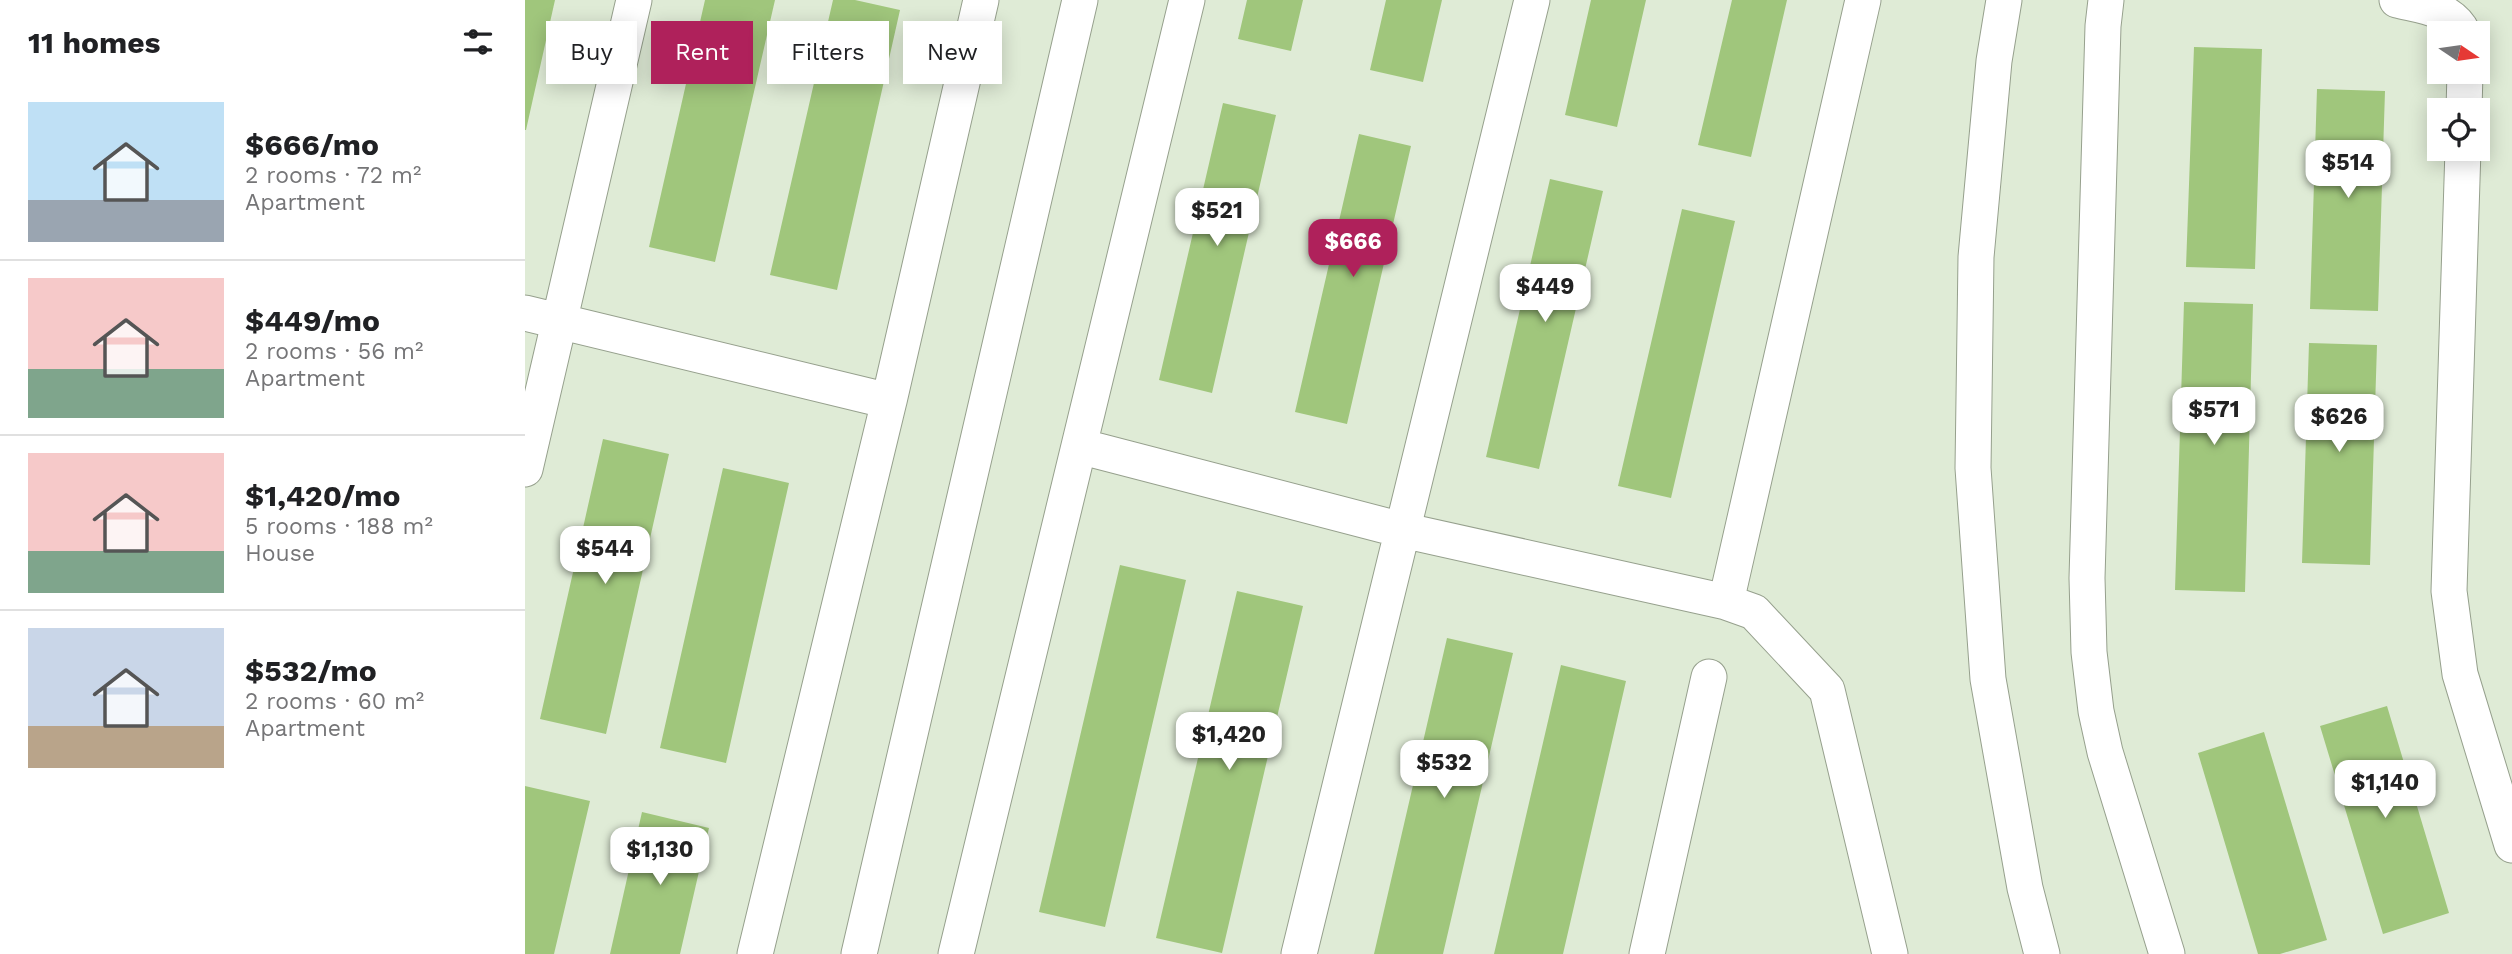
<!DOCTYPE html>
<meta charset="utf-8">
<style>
:root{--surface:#fff;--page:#f6f6f6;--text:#202124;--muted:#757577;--line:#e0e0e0;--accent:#af215b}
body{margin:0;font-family:"Work Sans",sans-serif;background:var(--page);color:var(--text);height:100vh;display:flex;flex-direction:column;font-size:26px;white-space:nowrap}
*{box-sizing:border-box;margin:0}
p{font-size:23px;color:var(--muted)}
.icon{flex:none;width:38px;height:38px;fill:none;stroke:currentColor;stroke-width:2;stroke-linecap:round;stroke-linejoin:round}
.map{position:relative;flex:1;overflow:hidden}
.panel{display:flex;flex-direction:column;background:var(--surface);width:525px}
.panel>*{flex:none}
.guide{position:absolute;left:21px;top:21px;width:665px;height:63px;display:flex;gap:14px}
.needle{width:46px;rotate:103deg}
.controls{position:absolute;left:1902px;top:21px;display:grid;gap:14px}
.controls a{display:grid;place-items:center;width:63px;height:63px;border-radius:0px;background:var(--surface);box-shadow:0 4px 18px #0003;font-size:35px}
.price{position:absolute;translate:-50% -60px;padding:0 16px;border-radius:14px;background:#fff;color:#222;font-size:23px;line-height:46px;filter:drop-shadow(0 2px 4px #0008)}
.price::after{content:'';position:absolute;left:50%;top:42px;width:21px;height:16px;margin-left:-10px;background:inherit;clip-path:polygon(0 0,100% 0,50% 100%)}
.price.current{background:var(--accent);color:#fff}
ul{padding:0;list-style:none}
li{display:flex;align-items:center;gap:21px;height:175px;padding:0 28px}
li+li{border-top:2px solid var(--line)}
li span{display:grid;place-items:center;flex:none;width:196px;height:140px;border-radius:0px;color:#555}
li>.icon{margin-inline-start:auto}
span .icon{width:84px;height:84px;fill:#fffc;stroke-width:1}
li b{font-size:30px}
h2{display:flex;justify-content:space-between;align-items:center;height:84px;padding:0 28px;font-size:30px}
.pill{padding:0 24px;border-radius:0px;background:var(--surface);box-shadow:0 4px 18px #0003;font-size:24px;line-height:63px}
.pill.current{background:var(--accent);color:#fff}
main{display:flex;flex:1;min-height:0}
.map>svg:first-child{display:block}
</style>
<main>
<section class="panel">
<h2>11 homes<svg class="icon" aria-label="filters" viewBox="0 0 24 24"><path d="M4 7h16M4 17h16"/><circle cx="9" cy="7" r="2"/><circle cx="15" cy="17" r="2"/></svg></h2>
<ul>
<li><span style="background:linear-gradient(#bfe0f5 70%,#9aa5b1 0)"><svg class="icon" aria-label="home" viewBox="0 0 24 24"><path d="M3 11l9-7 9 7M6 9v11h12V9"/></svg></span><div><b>$666/mo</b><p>2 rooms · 72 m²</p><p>Apartment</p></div></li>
<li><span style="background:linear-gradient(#f6c9c9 65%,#7fa58c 0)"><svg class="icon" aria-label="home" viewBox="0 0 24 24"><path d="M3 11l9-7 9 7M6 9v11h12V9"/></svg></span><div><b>$449/mo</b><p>2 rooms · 56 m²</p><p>Apartment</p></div></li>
<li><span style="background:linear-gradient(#f6c9c9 70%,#7fa58c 0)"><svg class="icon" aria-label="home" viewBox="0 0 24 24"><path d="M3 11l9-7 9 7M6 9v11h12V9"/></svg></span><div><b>$1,420/mo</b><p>5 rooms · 188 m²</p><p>House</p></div></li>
<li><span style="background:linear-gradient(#c9d6e8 70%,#b9a48a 0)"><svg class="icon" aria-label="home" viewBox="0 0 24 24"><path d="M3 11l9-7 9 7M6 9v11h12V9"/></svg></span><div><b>$532/mo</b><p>2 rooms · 60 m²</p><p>Apartment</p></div></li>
</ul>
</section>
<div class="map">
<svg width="1987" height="954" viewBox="0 0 1987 954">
<rect width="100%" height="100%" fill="#dfebd6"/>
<path fill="#a0c67c" d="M0 0H30L1 130H0Z
M180 0H250L190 262 124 247Z
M308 0H330L375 10 312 290 245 275Z
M722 0H778L766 51 713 39Z
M861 0H917L898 82 845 70Z
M1066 0H1121L1092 127 1040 115Z
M1207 0H1262L1226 157 1173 145Z
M1669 47 1737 49 1730 269 1661 267Z
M1792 89 1860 91 1853 311 1785 309Z
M698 103 751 115 687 393 634 380Z
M834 134 886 146 822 424 770 412Z
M1025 179 1078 191 1014 469 961 457Z
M1157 209 1210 221 1146 498 1093 486Z
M1659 302 1728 304 1720 592 1650 590Z
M1784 343 1852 345 1845 565 1777 563Z
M78 439 144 454 81 734 15 719Z
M198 468 264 483 201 763 135 748Z
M595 565 661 580 580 927 514 912Z
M712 591 778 606 697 953 631 938Z
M922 638 988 653 918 954H849Z
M1036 665 1101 681 1038 954H969Z
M1862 706 1924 913 1858 934 1795 726Z
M1739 732 1802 940 1755 954H1733L1673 753Z
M0 786 65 801 29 954H0Z
M117 812 184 828 155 954H85Z"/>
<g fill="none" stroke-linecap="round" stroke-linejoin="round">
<g stroke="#96a08d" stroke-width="37">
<path id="minor" d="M1479 0 1469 61 1451 257 1448 468 1463 679 1500 888 1517 954
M1581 0 1578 26 1562 578 1564 652 1571 711 1580 752 1642 954
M1872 0C1897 6 1926 8 1938 33
M1939 110 1940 72
M1938 149 1924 591 1935 674 1987 845
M0 313 364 401 230 954
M364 401 456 0
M554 446 877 530 1201 602 1229 612 1302 690 1365 954
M0 469 109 0
M1201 602 1338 0
M334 954 555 0
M431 954 662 0
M774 954 1007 0
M1122 954 1184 677"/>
</g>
<use href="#minor" stroke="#fff" stroke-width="35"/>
</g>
</svg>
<div class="controls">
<a><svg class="needle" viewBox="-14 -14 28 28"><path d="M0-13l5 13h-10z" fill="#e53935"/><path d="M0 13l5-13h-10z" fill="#757577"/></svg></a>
<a><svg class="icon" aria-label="locate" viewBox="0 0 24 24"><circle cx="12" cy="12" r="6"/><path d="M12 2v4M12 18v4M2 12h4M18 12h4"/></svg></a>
</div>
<b class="price" style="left:1823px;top:200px">$514</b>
<b class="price" style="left:692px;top:248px">$521</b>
<b class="price current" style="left:828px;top:279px">$666</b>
<b class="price" style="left:1020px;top:324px">$449</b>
<b class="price" style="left:1689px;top:447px">$571</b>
<b class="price" style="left:1814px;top:454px">$626</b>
<b class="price" style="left:80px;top:586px">$544</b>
<b class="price" style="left:704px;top:772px">$1,420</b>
<b class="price" style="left:919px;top:800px">$532</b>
<b class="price" style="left:1860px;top:820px">$1,140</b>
<b class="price" style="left:135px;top:887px">$1,130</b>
<div class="guide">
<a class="pill">Buy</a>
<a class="pill current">Rent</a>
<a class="pill">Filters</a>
<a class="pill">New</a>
</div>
</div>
</main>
